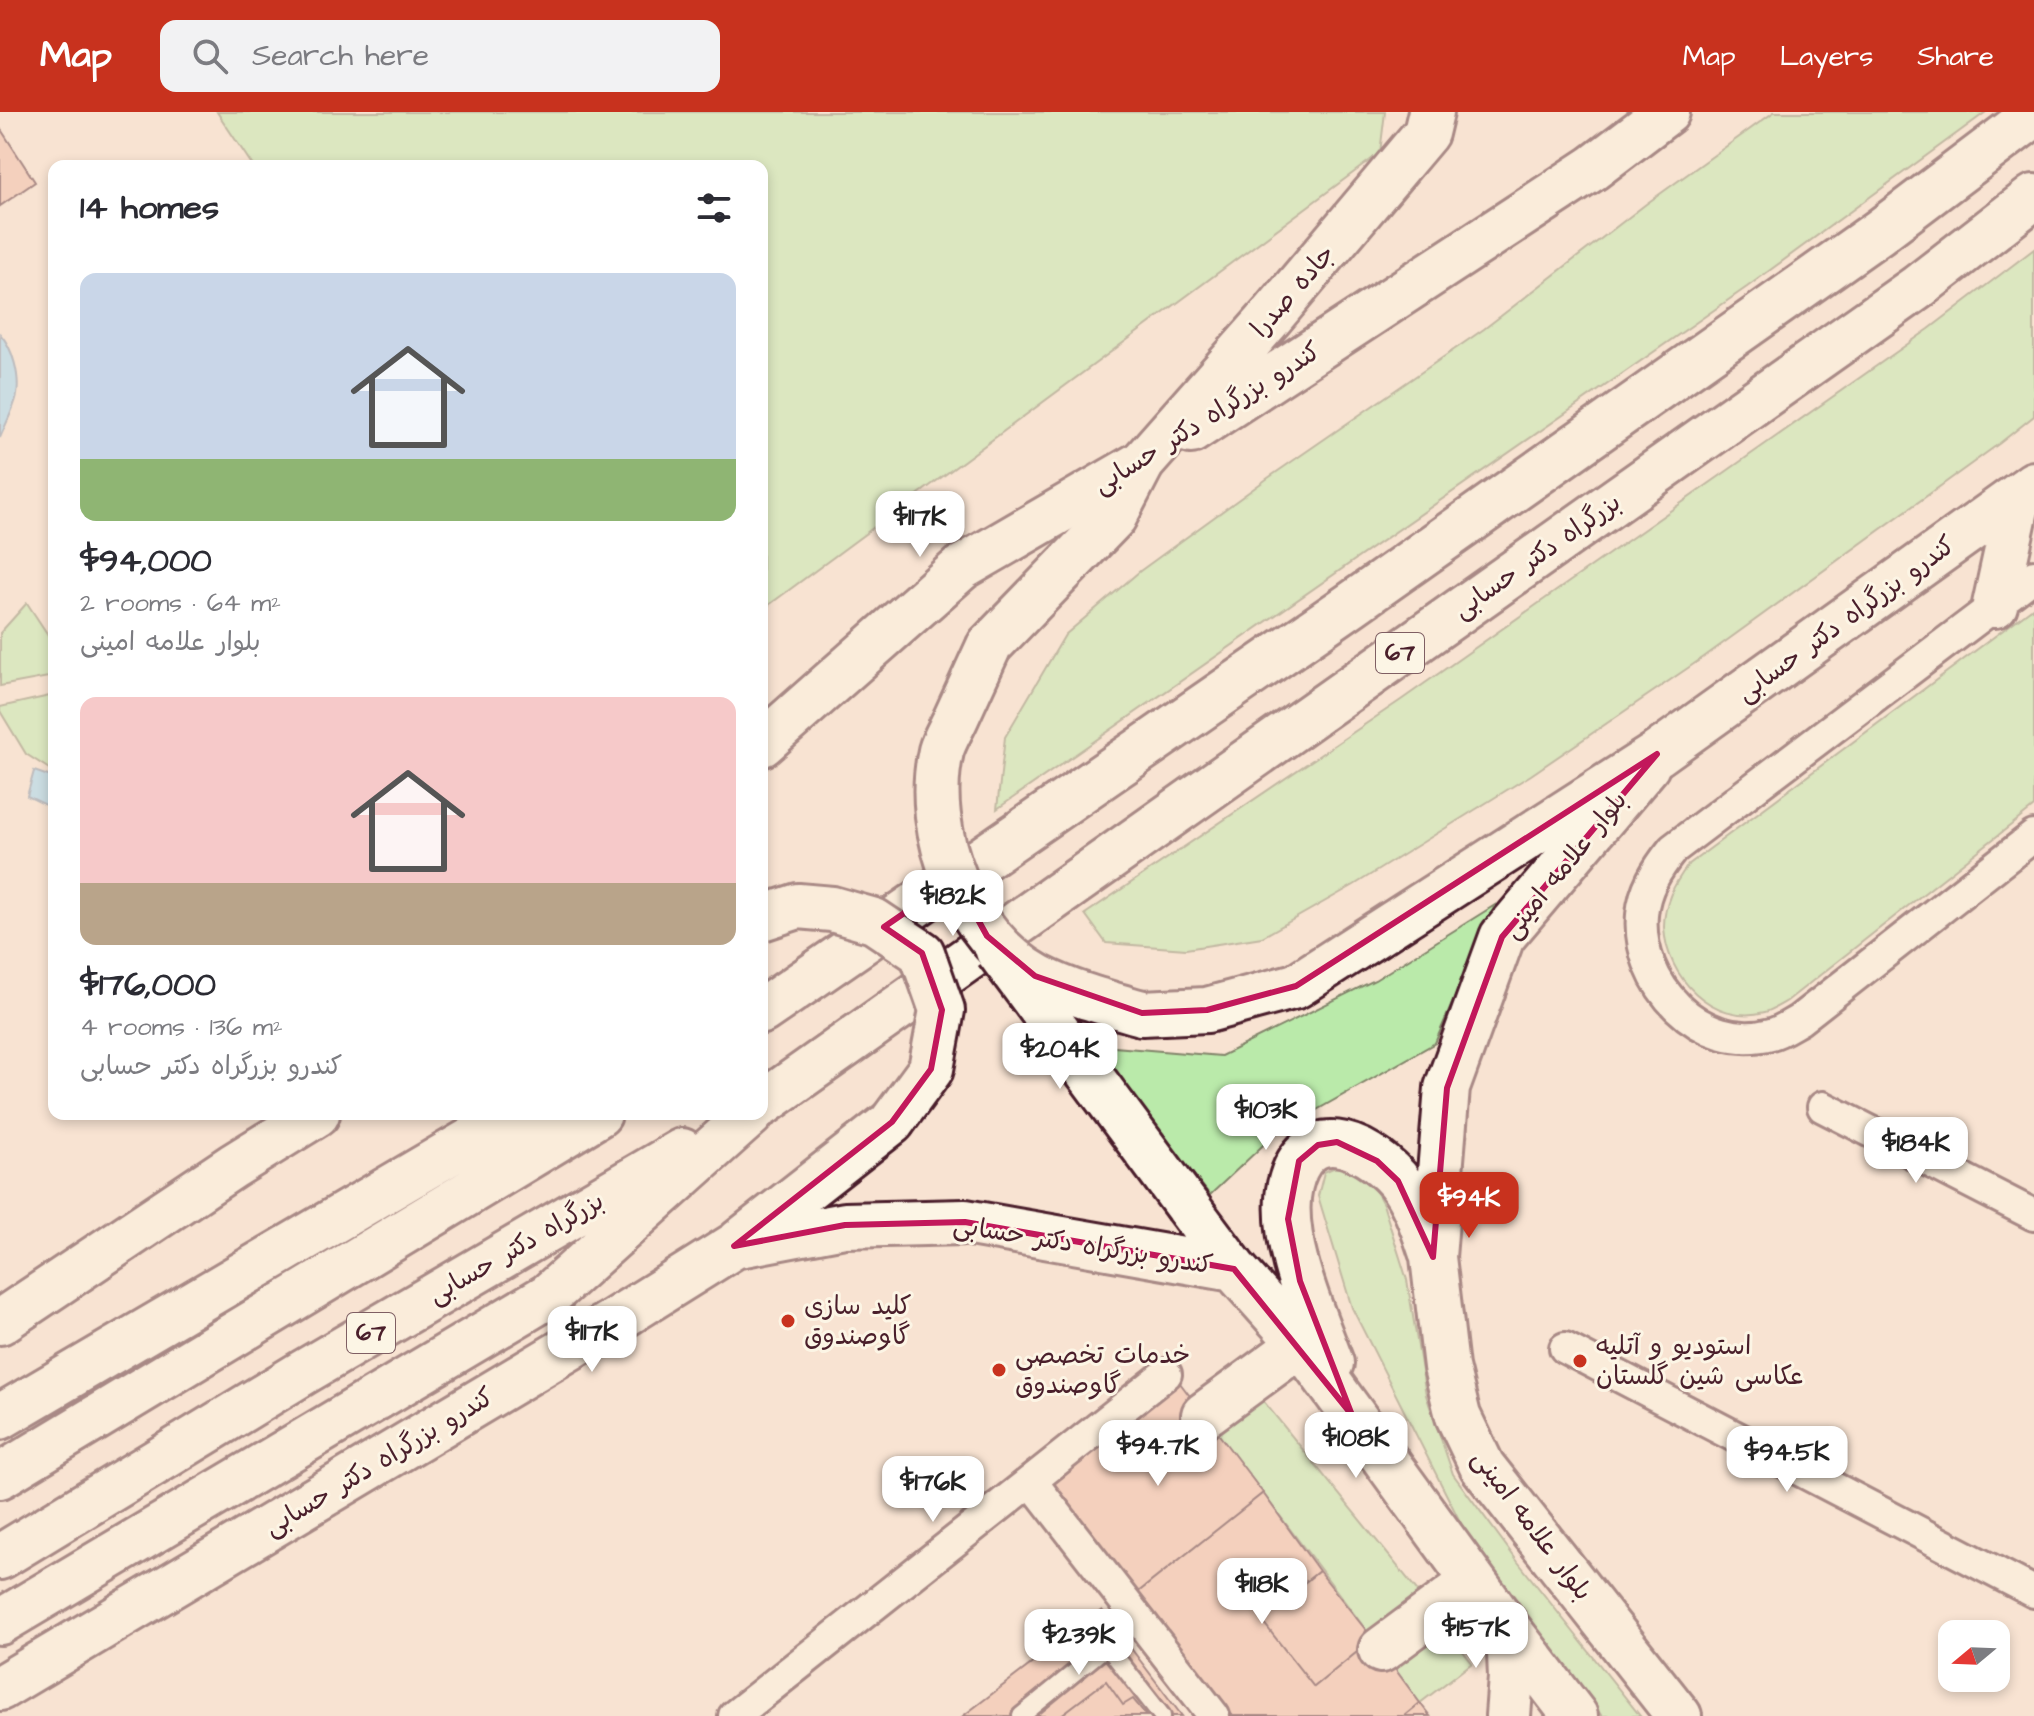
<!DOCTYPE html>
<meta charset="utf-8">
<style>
:root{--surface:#fff;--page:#f2f2f3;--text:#2b2b33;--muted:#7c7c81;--accent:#c8321e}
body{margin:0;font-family:"Architects Daughter","Playpen Sans Arabic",sans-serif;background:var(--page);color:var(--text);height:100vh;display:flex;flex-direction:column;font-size:30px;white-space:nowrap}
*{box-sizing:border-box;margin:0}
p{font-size:26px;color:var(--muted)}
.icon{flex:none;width:44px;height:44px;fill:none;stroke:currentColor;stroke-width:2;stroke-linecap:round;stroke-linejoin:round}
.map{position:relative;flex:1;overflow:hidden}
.drawer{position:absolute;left:48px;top:48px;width:720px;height:960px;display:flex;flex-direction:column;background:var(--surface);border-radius:16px;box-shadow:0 4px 12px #0003}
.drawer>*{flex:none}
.needle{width:52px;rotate:251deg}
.tools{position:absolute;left:1938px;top:1508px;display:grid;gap:16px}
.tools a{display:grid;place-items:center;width:72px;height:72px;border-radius:16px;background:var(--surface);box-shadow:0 4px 12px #0003;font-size:40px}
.price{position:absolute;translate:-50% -68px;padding:0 18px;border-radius:16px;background:#fff;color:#222;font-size:26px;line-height:52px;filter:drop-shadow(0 2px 4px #0008)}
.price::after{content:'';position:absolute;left:50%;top:48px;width:24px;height:18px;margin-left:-12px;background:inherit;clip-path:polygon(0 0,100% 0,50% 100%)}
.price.on{background:var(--accent);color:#fff}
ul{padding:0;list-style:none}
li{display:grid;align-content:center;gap:16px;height:424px;padding:0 32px}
li span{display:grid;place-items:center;height:248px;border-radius:16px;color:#555}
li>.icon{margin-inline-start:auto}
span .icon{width:144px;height:144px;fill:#fffc;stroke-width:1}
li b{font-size:34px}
h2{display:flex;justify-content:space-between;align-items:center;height:96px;padding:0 32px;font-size:34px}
header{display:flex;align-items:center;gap:48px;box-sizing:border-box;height:112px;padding:0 40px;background:var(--accent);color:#fff}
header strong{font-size:38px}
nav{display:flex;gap:44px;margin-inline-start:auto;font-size:28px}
.search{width:560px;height:72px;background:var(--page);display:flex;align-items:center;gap:20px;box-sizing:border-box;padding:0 28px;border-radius:16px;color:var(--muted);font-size:30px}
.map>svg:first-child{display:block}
</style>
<header>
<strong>Map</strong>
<div class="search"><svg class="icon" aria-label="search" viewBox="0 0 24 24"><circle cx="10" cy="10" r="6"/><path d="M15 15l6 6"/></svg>Search here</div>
<nav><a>Map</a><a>Layers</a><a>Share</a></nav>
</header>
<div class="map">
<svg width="2034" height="1604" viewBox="0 0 2034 1604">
<rect width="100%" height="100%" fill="#f8e3d2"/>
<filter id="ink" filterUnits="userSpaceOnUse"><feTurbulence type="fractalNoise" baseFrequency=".0125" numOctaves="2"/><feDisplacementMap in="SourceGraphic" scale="16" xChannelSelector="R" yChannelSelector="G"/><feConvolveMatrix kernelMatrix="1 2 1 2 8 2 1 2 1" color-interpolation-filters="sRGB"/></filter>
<g filter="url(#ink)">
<path fill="#baeaaa" stroke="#82846a" stroke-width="2" d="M217 0H1385L1380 41 762 498V54H253Z
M1774 0H1986L1747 175 997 697 1005 625 1065 523 1140 459 1268 366 1484 217 1646 92Z
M2034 137V304L2000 331 1704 545 1531 663 1354 773 1262 825 1186 837 1106 831 1085 802 1401 588 1929 217Z
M27 491 54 532V564L0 574V521Z
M2034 495V695L1787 889C1780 893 1772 898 1765 900 1713 914 1666 865 1664 815 1664 791 1674 772 1688 753Z
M54 583V660L26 642 0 599V595Z
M1495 793 1435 931 1276 1021 1210 1083 1090 933 1221 944 1375 868Z
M1347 1050 1367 1063 1383 1092 1407 1168 1426 1283 1453 1362 1518 1450 1640 1604H1602L1478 1445 1352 1196 1318 1084 1324 1060Z
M1256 1280 1425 1488 1373 1527 1212 1314Z
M1441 1511 1472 1551 1420 1591 1390 1550Z"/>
<path fill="#96d4f7" stroke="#788ca5" stroke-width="2" d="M0 222C13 236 20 264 17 283 14 297 5 313 0 326Z
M34 659 54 666V697L27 684Z"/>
<path fill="#efb9a4" stroke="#4a1f2b" stroke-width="2" d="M0 16 35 70 0 94Z
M1180 1271 1263 1381 1137 1481 1052 1373Z
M1263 1381 1319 1459 1260 1506 1314 1575 1373 1527 1420 1591 1404 1604H1233L1137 1481Z
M1319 1459 1373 1527 1314 1575 1260 1506Z
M1102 1498 1182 1604H1147L1133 1587 1123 1593 1106 1569 1060 1604H963Z
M1106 1569 1123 1593 1133 1587 1147 1604H1060Z
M1420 1591 1430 1604H1404Z"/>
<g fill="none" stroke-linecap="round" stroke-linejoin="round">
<g stroke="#4a1f2b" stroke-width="22">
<path id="lane" d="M1021 1604 1107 1534 1162 1604"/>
</g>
<g stroke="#4a1f2b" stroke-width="36">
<path id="street" d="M2034 464 1673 737C1657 757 1644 777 1642 803 1636 872 1701 941 1771 922 1780 920 1790 913 1799 908L2034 724
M1823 995 2034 1103
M1565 1236 2034 1480
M1031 1369 1214 1604
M734 1604 1166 1262"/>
</g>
<g stroke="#4a1f2b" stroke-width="50">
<path id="secondary" d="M762 632 961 456 1142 351
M1647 654 1502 825 1447 976 1433 1145 1446 1255 1458 1304 1482 1354 1679 1604
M1187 1094 1234 1157 1301 1232 1509 1518 1575 1604
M739 1130 892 1010
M0 1210 233 1054 317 1002
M1331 1251C1313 1203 1278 1125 1290 1073 1306 1007 1363 1030 1397 1067 1414 1087 1423 1115 1431 1139
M1204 1303 1301 1232
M1381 1538 1473 1470
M0 1576 611 1211 734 1134 845 1113 965 1110 1234 1157
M1508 1604 1511 1565 1509 1518"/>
</g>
<g stroke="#4a1f2b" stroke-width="50">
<path id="highway" d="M1191 319 1593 56 1667 0
M1995 493 2019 383
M989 534 1114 405 1142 351 1271 205 1426 21 1431 0
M762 899 1352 492 1879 120 2034 3
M1142 901 1207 898 1296 874 1657 642 2034 372
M762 992 1918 175 2034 85
M0 1305 475 1026 534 1002
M0 1364 599 1002
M0 1445 304 1260 682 1039
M0 1510 548 1184 751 1002"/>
</g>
<use href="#lane" stroke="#fcf5e5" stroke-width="16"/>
<use href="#street" stroke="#fcf5e5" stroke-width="30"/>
<use href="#secondary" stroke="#fcf5e5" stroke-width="44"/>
<use href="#highway" stroke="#fcf5e5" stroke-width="44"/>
<g stroke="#4a1f2b" stroke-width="50" stroke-linecap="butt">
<path id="secondary-bridge" d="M762 806 798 794 832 797 874 809 922 841 942 898 931 957 892 1010
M998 839 1187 1094"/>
</g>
<g stroke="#4a1f2b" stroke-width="50" stroke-linecap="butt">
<path id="highway-bridge" d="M989 534C978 558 967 582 956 606 951 617 944 628 941 639 922 720 965 825 1038 865 1071 882 1107 891 1142 901"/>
</g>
<use href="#secondary-bridge" stroke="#fcf5e5" stroke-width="44"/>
<use href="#highway-bridge" stroke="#fcf5e5" stroke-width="44"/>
</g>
</g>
<path d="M0 0H2034V1604H0ZM1657 642 1502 825 1447 976 1433 1145 1398 1069 1377 1049 1337 1030 1318 1033 1299 1049 1288 1107 1300 1169 1352 1303 1234 1157 965 1110 845 1113 734 1134 892 1010 931 957 942 898 922 841 884 815 955 766 987 824 1035 864 1142 901 1207 898 1296 874Z" fill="#f8e3d2" fill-opacity=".55" fill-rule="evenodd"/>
<path fill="none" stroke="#c2185b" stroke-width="6" stroke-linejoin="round" d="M1657 642 1502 825 1447 976 1433 1145 1398 1069 1377 1049 1337 1030 1318 1033 1299 1049 1288 1107 1300 1169 1352 1303 1234 1157 965 1110 845 1113 734 1134 892 1010 931 957 942 898 922 841 884 815 955 766 987 824 1035 864 1142 901 1207 898 1296 874Z"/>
<g fill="#c8321e" stroke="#fcf5e5" stroke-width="3">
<circle cx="788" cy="1209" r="8"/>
<circle cx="1580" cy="1249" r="8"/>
<circle cx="999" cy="1258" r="8"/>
</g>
<g text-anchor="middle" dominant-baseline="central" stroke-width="6" stroke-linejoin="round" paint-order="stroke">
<g fill="#fcf5e5" stroke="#7f5f63" stroke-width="2">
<rect x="1376" y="521" width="48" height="40" rx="6"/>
<rect x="347" y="1201" width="48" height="40" rx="6"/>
</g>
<g font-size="24" font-weight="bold" fill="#4a1f2b">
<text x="1400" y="541">67</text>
<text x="371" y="1221">67</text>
</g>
<g font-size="26" fill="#4a1f2b" stroke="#fcf5e5">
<text transform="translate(1293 179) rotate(-49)">جاده صدرا</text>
<text transform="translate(1207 306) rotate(-32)">کندرو بزرگراه دکتر حسابی</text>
<text transform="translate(1537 444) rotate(-35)">بزرگراه دکتر حسابی</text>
<text transform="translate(1846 507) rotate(-36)">کندرو بزرگراه دکتر حسابی</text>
<text transform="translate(1565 753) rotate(-51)">بلوار علامه امینی</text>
<text transform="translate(1083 1133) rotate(9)">کندرو بزرگراه دکتر حسابی</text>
<text transform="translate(516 1136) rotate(-30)">بزرگراه دکتر حسابی</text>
<text transform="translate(379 1350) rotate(-31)">کندرو بزرگراه دکتر حسابی</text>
<text transform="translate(1532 1413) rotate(53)">بلوار علامه امینی</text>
</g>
<g font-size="26" fill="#4a1f2b" stroke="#fcf5e5" text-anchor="start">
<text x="804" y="1194">کلید سازی<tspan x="804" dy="30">گاوصندوق</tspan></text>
<text x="1596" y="1234">استودیو و آتلیه<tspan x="1596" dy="30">عکاسی شین گلستان</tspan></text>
<text x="1015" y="1243">خدمات تخصصی<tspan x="1015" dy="30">گاوصندوق</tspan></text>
</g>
</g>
</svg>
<div class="tools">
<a><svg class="needle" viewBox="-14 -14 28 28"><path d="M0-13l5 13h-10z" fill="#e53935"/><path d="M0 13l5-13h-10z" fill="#7c7c81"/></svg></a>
</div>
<b class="price" style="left:920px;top:447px">$117K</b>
<b class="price" style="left:953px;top:826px">$182K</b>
<b class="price" style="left:1060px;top:979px">$204K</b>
<b class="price" style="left:1266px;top:1040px">$103K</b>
<b class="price" style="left:1916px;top:1073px">$184K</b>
<b class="price on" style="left:1469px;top:1128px">$94K</b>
<b class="price" style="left:592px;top:1262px">$117K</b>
<b class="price" style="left:1356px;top:1368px">$108K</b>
<b class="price" style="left:1158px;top:1376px">$94.7K</b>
<b class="price" style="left:1787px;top:1382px">$94.5K</b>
<b class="price" style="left:933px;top:1412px">$176K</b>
<b class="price" style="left:1262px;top:1514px">$118K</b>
<b class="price" style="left:1476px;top:1558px">$157K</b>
<b class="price" style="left:1079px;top:1565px">$239K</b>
<section class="drawer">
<h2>14 homes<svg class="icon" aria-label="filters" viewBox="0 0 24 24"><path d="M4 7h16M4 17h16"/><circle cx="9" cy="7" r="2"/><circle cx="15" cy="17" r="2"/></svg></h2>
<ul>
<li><span style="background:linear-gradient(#c9d6e8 75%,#8fb573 0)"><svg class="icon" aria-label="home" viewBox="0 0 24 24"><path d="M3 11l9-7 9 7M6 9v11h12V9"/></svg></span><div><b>$94,000</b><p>2 rooms · 64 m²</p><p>بلوار علامه امینی</p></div></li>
<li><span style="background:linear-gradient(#f6c9c9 75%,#b9a48a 0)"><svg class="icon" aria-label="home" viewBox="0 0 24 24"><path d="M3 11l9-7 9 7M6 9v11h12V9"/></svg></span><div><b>$176,000</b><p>4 rooms · 136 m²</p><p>کندرو بزرگراه دکتر حسابی</p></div></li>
</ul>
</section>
</div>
